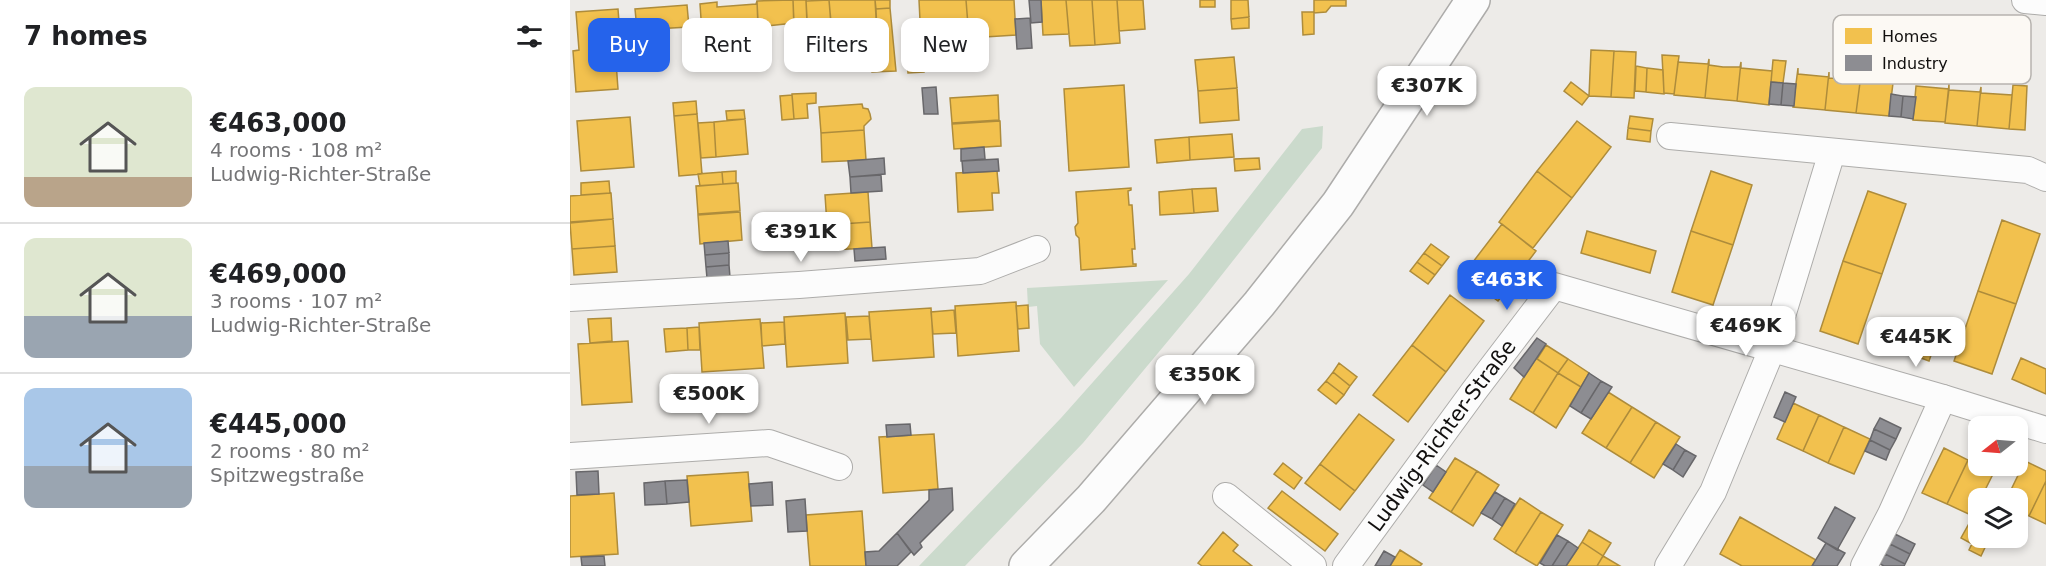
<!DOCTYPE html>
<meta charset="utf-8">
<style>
:root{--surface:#fff;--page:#f6f6f6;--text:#202124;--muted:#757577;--line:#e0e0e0;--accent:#2563eb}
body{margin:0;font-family:"DejaVu Sans",sans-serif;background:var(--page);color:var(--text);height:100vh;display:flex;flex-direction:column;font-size:22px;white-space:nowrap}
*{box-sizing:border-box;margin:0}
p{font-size:20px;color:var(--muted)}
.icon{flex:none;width:33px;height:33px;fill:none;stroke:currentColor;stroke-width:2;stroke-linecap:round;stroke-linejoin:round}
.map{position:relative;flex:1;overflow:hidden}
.sheet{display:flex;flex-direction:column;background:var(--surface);width:570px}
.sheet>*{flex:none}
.banner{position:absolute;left:18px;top:18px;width:570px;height:54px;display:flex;gap:12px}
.needle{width:39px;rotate:253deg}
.buttons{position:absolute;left:1398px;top:416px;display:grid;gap:12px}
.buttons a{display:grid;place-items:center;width:60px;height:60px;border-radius:12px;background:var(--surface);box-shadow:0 3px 9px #0003;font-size:30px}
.price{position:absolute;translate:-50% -51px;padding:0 14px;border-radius:12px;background:#fff;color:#222;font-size:20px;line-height:39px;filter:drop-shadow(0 2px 3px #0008)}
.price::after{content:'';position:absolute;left:50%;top:36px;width:18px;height:14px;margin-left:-9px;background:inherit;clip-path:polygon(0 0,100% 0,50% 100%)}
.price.selected{background:var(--accent);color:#fff}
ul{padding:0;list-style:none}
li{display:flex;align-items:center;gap:18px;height:150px;padding:0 24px}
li+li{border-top:2px solid var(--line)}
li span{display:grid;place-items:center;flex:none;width:168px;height:120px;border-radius:12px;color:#555}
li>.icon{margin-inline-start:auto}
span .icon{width:72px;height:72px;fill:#fffc;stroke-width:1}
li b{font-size:26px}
h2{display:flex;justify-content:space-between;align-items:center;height:72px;padding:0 24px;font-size:26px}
.pill{padding:0 21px;border-radius:12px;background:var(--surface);box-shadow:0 3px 9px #0003;font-size:21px;line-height:54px}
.pill.selected{background:var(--accent);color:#fff}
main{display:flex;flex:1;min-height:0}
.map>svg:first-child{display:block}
</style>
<main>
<section class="sheet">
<h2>7 homes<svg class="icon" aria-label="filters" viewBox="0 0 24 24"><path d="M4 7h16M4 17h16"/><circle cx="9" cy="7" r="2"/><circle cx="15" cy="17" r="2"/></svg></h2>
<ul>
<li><span style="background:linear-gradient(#dfe7d0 75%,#b9a48a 0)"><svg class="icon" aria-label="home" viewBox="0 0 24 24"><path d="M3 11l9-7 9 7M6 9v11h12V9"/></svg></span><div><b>€463,000</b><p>4 rooms · 108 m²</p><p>Ludwig-Richter-Straße</p></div></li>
<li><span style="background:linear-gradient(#dfe7d0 65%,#9aa5b1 0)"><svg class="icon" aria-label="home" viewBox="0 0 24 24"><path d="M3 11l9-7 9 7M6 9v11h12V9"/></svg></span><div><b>€469,000</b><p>3 rooms · 107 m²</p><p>Ludwig-Richter-Straße</p></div></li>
<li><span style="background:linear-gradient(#a9c7e8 65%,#9aa5b1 0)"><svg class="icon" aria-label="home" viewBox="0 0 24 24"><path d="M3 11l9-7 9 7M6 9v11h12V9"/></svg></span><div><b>€445,000</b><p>2 rooms · 80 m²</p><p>Spitzwegstraße</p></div></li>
</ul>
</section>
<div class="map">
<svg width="1476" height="566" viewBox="0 0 1476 566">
<rect width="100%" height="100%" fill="#edebe8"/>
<path fill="#cbdacc" d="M753 126 752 148 628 305 513 443 395 566H349L491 418 619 274 732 129Z
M598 280 504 387 470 344 467 306 458 307 457 288Z"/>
<path fill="#f2c14e" stroke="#ae8c3b" stroke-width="1.5" d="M223 0H236L238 36 227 37 224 29Z
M223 0 224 23 188 27 187 1Z
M259 0H305L307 34 262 37Z
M259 0 261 22 237 23 236 1Z
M305 0H320V8L306 9Z
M349 0H396L399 38 351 41Z
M396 0H444L446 35 399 38Z
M471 0H496L499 34 473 35Z
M496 0H522L525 45 500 46Z
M522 0H547L550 43 525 45Z
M547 0H573L575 29 549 31Z
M630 0H645V7H630Z
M661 0H678L679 17 661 19Z
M744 0H776V6H761L756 12 744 13Z
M187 1 189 42 133 48 130 4 147 2V7L186 4Z
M117 5 119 27 67 30 65 9Z
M320 8 326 71 302 72 300 34H307L306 9Z
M48 9 51 48H45L48 89 6 92 3 51 9 50 6 12Z
M732 12H744V34L733 35Z
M679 17V28L662 29 661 19Z
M261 22V35L238 36 237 23Z
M350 25 354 72 338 73 335 26Z
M1021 50 1044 51 1041 97 1019 96Z
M1044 51 1066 52 1064 98 1041 97Z
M1092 55 1109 56 1104 94 1094 93Z
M664 57 667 88 628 91 625 60Z
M1139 59 1135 98 1104 95 1108 62 1138 64Z
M1139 59V65L1153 67H1170L1171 62 1167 101 1135 98Z
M1203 60 1216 61 1213 83 1201 82Z
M1171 62V68L1202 71 1199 105 1167 101Z
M1066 66 1077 68 1076 92 1065 91Z
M1077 68 1093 70 1094 94 1076 92Z
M1228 68V74L1259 77V72L1255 110 1223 107Z
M1259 72V78L1289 80 1291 75 1286 113 1255 110Z
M1291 75V81L1323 83 1319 116 1286 113Z
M1001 82 1019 96 1012 105 994 91Z
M1379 84V90L1410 92 1411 87 1407 126 1375 123Z
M554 85 559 167 499 171 494 89Z
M1443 85 1457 86 1455 130 1439 129Z
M1346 86 1379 89 1375 122 1343 120Z
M1411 87V93L1442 95 1439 129 1407 126Z
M667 88 669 120 630 123 628 91Z
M246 93V103L237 104 238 118 224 119 222 94Z
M222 95 224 119 212 120 210 96Z
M428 95 429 120 382 123 380 98Z
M126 101 127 114 104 116 103 103Z
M292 104 293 108 298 109 300 114 301 119 294 126V130L251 133 249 107Z
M174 110 175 119 157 120 156 111Z
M127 114 132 174 109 176 104 116Z
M1060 116 1083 119 1081 131 1058 128Z
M60 117 64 167 11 171 7 121Z
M175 119 178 154 146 157 144 122Z
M430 121 431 146 384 149 382 124Z
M1007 121 1041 147 1002 198 967 171Z
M144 122 146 157 131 158 128 123Z
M1058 128 1081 131 1080 142 1057 139Z
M294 130 296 160 252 162 251 133Z
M662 134 664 157 620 160 619 137Z
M619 137 620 160 587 163 585 140Z
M689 158 690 169 665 171 664 159Z
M166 171V183L153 184 152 172Z
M427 171 429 193H422L423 210 388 212 386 173Z
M967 171 1002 198 963 248 929 222Z
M1141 171 1182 185 1163 245 1121 231Z
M152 172 153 184 130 186 128 174Z
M39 181 40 193 11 195V183Z
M168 183 170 211 128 214 126 186Z
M561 188V190L558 191 559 205H562L565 249H562L563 264H566V266L511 270 509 238 506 235 505 227 508 223 506 192Z
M646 188 648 211 624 213 622 189Z
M622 189 624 213 590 215 589 192Z
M1298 191 1336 204 1312 274 1273 261Z
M298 192 300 222 257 225 255 195Z
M41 193 43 219 0 222V196Z
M170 212 172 240 130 244 128 215Z
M43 219 45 246 2 249 0 223Z
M1432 220 1470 234 1446 304 1408 291Z
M300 222 302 248 258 250 257 225Z
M932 224 966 251 928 301 893 275Z
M1017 231 1086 251 1080 273 1011 253Z
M1121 231 1163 245 1143 305 1102 292Z
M861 244 879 257 872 266 854 253Z
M45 246 47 272 4 275 2 249Z
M854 253 872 266 865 275 847 262Z
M1273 261 1312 274 1288 344 1250 331Z
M847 262 865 275 858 284 840 271Z
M1408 291 1446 304 1422 374 1384 361Z
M880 295 914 321 876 372 842 345Z
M446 302 449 351 388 356 385 306Z
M458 305 459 328 448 329 446 306Z
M361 308 364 357 303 361 299 312Z
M384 310 386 333 363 334 361 312Z
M275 313 278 363 217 367 214 317Z
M299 316 301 339 278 340 276 317Z
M41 318 42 341 20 343 18 319Z
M190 319 194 368 132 372 129 323Z
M214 322 215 344 192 346 191 323Z
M1322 323 1335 327 1327 349 1314 345Z
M129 327 130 350H118L117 328Z
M1335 327 1367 338 1359 361 1327 349Z
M117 328 118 350 96 352 94 329Z
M58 341 62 402 12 405 8 344Z
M842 345 876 372 838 422 803 395Z
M976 345 998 359 988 373 967 359Z
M966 358 988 373 963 413 940 399Z
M1451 358 1476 369V394L1442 379Z
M998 359 1019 373 1011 387 988 373Z
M769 363 787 377 780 386 763 372Z
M763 372 780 386 774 395 756 381Z
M988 373 1011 387 986 428 963 413Z
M756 381 774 395 766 404 748 390Z
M1038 392 1062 407 1036 448 1012 433Z
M1223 403 1249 415 1233 451 1207 439Z
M1062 407 1086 422 1060 463 1036 448Z
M789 414 824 440 785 491 750 464Z
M1249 415 1274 427 1258 463 1233 451Z
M1086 422 1110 437 1084 478 1060 463Z
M1274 427 1300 439 1284 474 1258 463Z
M364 434 368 489 313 493 309 437Z
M1374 448 1398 460 1377 504 1352 493Z
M885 458 907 471 881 512 859 498Z
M1398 460 1424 472 1411 498H1408V504L1403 516 1377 504Z
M1455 461 1476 471V481L1459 516 1448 510V498H1437Z
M713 463 732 478 724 489 704 474Z
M750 464 785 491 770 510 735 483Z
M907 471 929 485 903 526 881 512Z
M178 472 182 521 121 526 117 476Z
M1476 481V524L1459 516Z
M712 491 768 534 755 551 698 508Z
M44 493 48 554 0 557V496Z
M950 498 971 512 945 553 924 539Z
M292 511 296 566H240L236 515Z
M971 512 993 525 967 566 945 553Z
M1170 517 1246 560 1242 566H1172L1150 554Z
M1401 520 1408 523V531L1402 544 1391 538Z
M1019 530 1041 543 1033 556 1012 542Z
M1408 531V537H1420L1411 556 1399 550Z
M653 532 668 545 663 551 682 566H632L628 563Z
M1012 542 1033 556 1027 566H996Z
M830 550 852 564 850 566H820Z
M1033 556 1050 566H1027Z"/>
<path fill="#8d8d92" stroke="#68676a" stroke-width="1.5" d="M459 0H471L472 22 461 23Z
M460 18 462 48 447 49 445 19Z
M1201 82 1213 83 1211 105 1199 104Z
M1213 83 1226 84 1224 106 1211 105Z
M366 87 368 114H354L352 88Z
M1321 94 1333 96 1331 117 1319 116Z
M1333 96 1346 97 1343 119 1331 117Z
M414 147 415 159 391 161V149Z
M314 158 315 174 280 177 278 161Z
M428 159 429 171 393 173 392 161Z
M311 175 312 191 281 193 280 177Z
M158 241 159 253 135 255 134 243Z
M315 247 316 259 285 261 284 249Z
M159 253V265L136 267 135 255Z
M159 265 160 277 137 278 136 267Z
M967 338 976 344 954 377 944 368Z
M1019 373 1031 381 1011 413 1000 406Z
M1031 381 1042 387 1021 419 1011 413Z
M1215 392 1226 397 1215 422 1204 417Z
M1310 418 1331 428 1326 439 1304 429Z
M340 424 341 435 317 437 316 425Z
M1304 429 1326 439 1320 450 1300 440Z
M1300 440 1320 450 1316 460 1295 451Z
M1106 444 1115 450 1103 470 1093 464Z
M1115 450 1126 456 1113 477 1103 470Z
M866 465 876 472 863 492 853 485Z
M28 471 29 494 7 495 6 472Z
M117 480 119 502 97 504 95 481Z
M95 481 97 504 75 505 74 483Z
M202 482 203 505 181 506 179 484Z
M382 488 383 510 350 543 352 547 344 555 327 533 359 500V490Z
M925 492 935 498 922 519 911 513Z
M935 498 945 504 932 526 922 519Z
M235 499 237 531 218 532 216 501Z
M1265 507 1285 518 1267 550 1248 538Z
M327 533 341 552 327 566H296L295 552 309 551Z
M1325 534 1345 544 1340 554 1320 544Z
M987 535 998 541 982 566H975L970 563Z
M998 541 1008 548 996 566H982Z
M1256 543 1275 553 1267 566H1242Z
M1320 544 1340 554 1335 564 1315 554Z
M814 551 825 557 820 566H805Z
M1315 554 1335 564 1334 566H1314L1310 564Z
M34 556 35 566H12L11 557Z"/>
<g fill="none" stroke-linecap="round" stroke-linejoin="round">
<g stroke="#adacaa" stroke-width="28">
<g id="street">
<path d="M1455 0 1476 2"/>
<path d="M1100 136 1458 170 1476 178"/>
<path d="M0 298 229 285 410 271 467 249"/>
<path d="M0 456 199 443 269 467"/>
<path d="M656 496 743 566"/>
<path id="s1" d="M776 566 904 391 984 286 1373 398 1476 430"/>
<path d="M1098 566 1143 492 1202 349 1262 152"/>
<path d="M1294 566 1321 514 1373 398"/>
</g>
</g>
<g stroke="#adacaa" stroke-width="36">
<path id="secondary" d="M456 566 521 499 689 304 768 204 903 0"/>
</g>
<use href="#street" stroke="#fcfcfc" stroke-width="26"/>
<use href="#secondary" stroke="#fcfcfc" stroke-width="33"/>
</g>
<g text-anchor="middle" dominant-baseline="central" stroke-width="6" stroke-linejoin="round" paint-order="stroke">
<g font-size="21" fill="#110f0e" stroke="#fcf9f4">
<text stroke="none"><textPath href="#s1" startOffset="162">Ludwig-Richter-Straße</textPath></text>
</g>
</g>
<rect x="1263" y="15" width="198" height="69" rx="9" fill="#fcf9f4" stroke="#b6b3af" stroke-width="1.5"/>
<rect x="1275" y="28" width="27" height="16" fill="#f2c14e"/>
<rect x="1275" y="55" width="27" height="16" fill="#8d8d92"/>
<g font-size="16" fill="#110f0e">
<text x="1312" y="42">Homes</text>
<text x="1312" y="69">Industry</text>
</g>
</svg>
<div class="buttons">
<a><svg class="needle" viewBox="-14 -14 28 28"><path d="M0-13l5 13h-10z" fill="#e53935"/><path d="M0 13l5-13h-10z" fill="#757577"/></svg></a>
<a><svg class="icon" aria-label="layers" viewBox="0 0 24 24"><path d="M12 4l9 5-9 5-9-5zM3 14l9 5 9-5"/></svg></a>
</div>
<b class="price" style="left:857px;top:117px">€307K</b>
<b class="price" style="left:231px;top:263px">€391K</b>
<b class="price selected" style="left:937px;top:311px">€463K</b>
<b class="price" style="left:1176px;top:357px">€469K</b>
<b class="price" style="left:1346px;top:368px">€445K</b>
<b class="price" style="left:635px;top:406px">€350K</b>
<b class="price" style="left:139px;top:425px">€500K</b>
<div class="banner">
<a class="pill selected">Buy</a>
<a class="pill">Rent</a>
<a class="pill">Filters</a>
<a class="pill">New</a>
</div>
</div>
</main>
